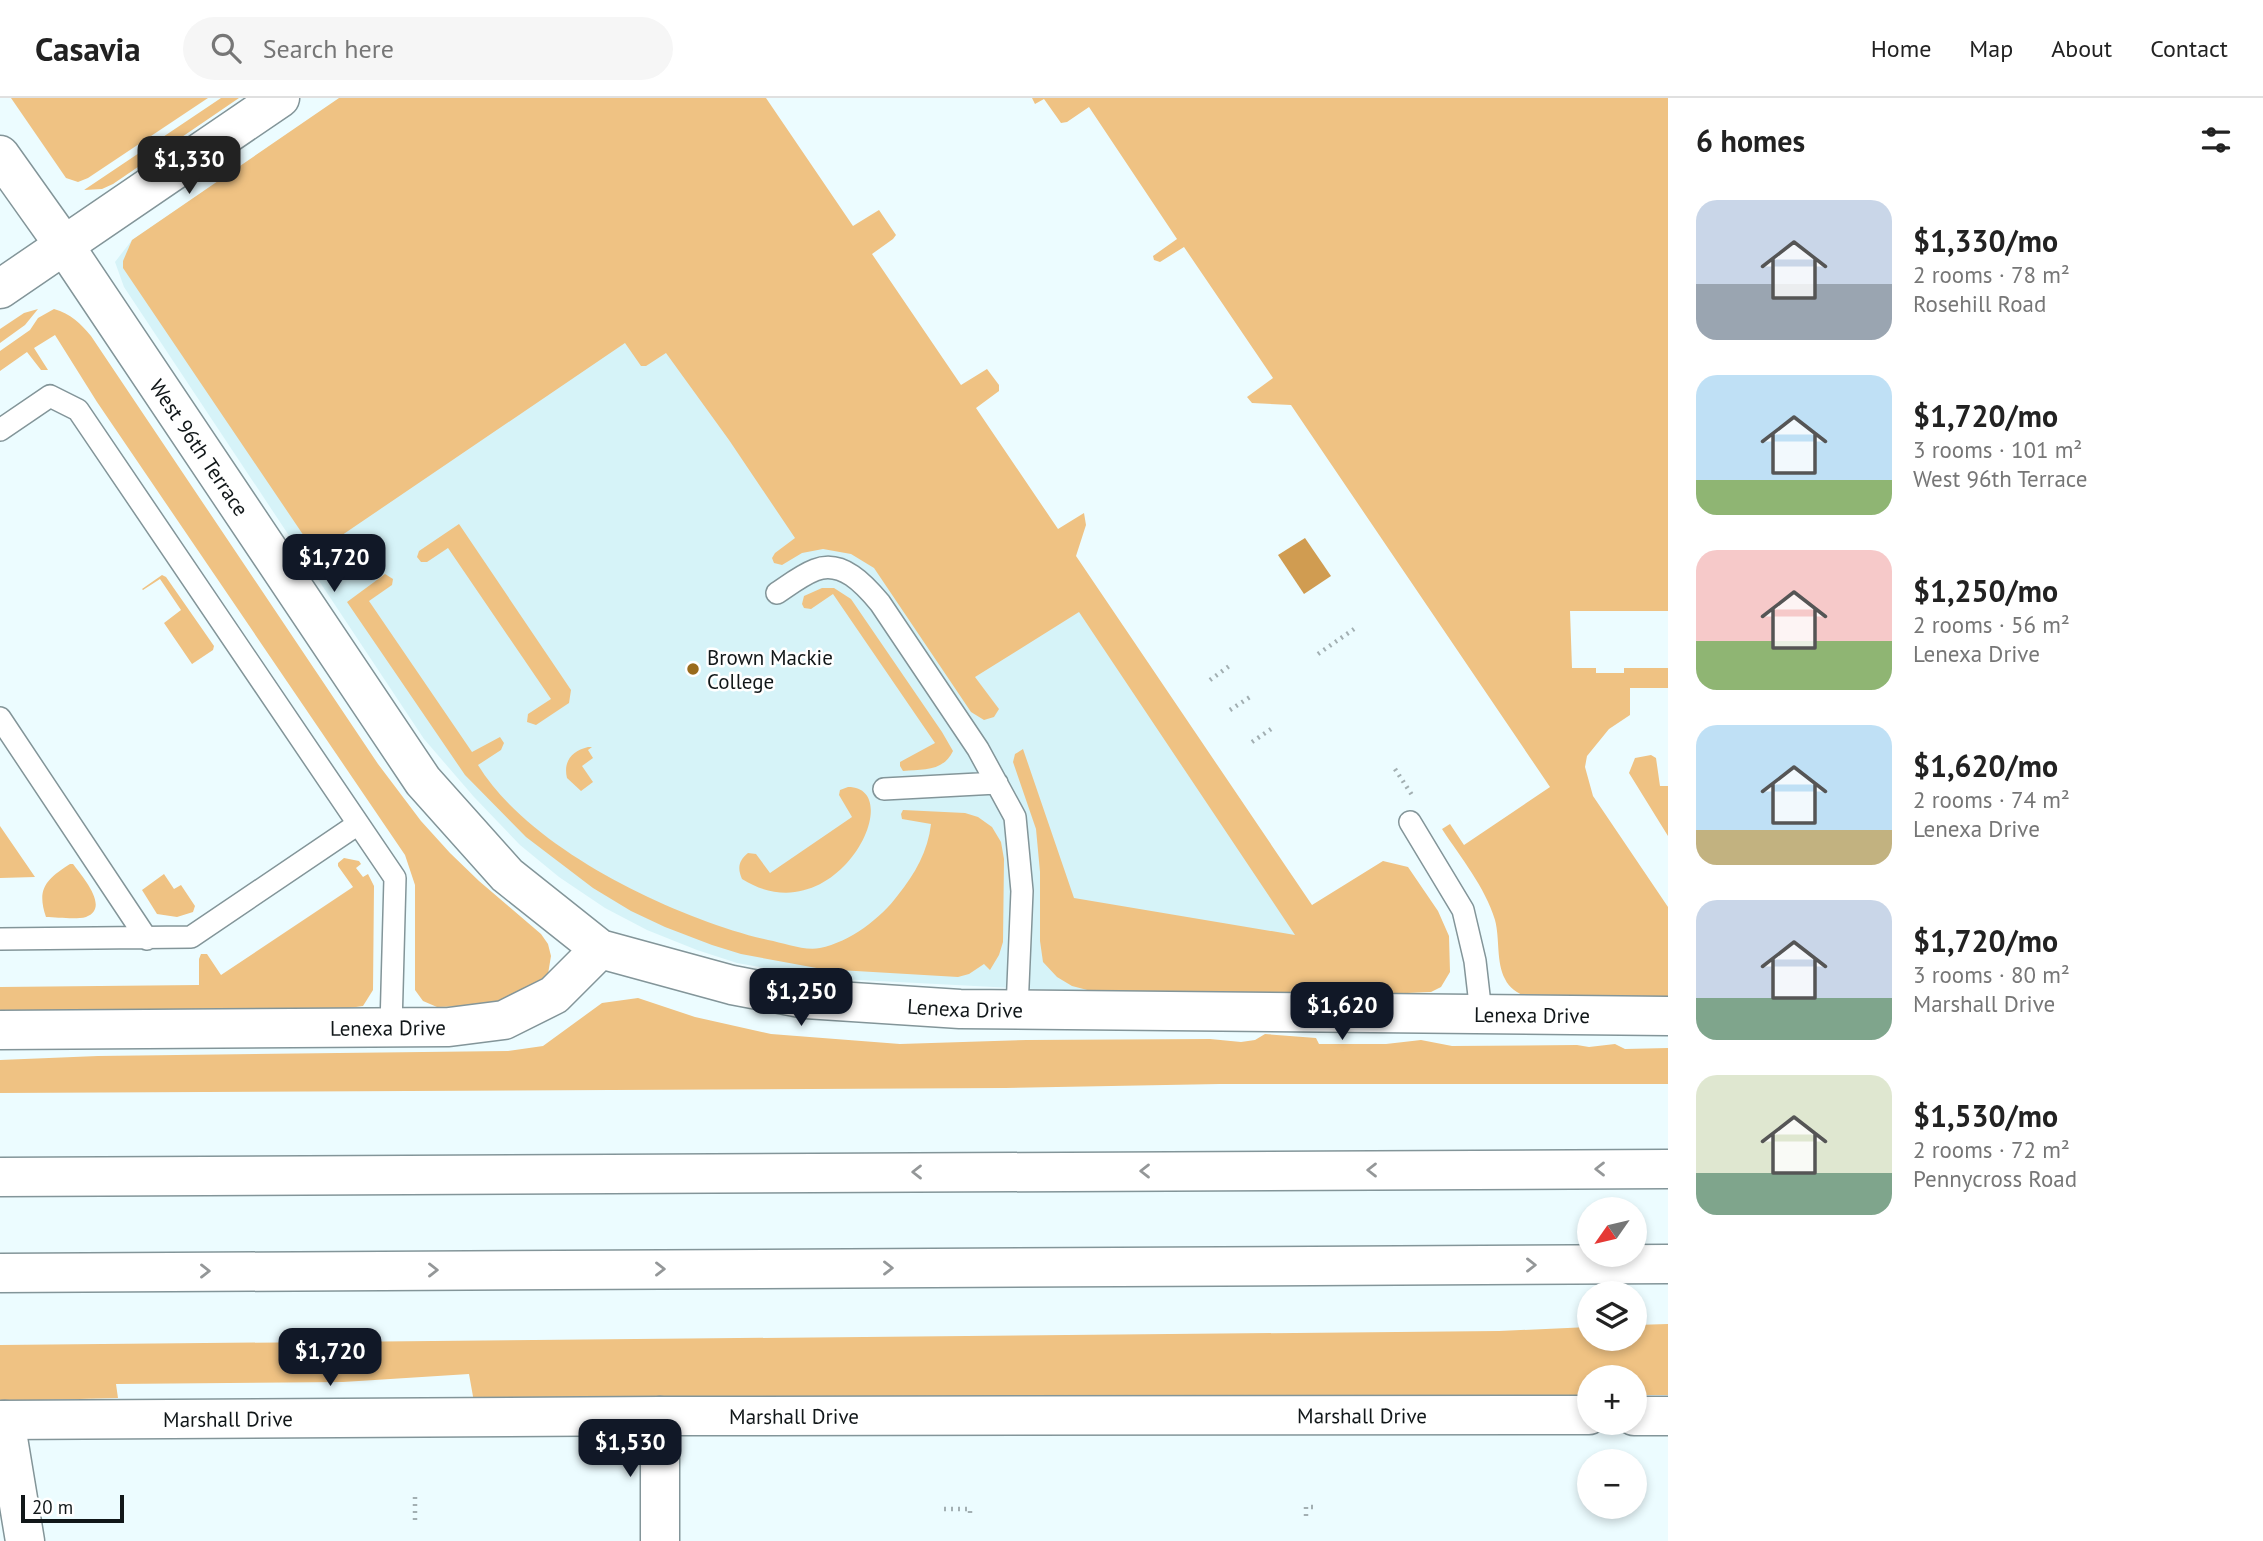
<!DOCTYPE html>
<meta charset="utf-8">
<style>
:root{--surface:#fff;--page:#f6f6f6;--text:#222;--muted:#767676;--line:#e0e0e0;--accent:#111827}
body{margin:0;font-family:"PT Sans",sans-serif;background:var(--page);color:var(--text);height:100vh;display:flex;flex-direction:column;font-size:26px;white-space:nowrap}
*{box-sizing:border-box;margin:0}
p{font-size:23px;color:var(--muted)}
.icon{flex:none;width:38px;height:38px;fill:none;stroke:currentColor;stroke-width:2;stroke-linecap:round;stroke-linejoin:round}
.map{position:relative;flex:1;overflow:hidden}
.sheet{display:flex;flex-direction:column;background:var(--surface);width:595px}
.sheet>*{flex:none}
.needle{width:46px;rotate:236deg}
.tools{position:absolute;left:1577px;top:1099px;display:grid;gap:14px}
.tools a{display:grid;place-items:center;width:70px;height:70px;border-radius:50%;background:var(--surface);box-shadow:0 4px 10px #0003;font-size:35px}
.scale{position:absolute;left:21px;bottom:18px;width:103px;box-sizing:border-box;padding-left:7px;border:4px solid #111719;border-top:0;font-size:19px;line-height:24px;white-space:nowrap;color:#111719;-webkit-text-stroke:5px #fff;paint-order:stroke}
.price{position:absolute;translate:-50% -60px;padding:0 16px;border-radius:14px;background:var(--accent);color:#fff;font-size:23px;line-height:46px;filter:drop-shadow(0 2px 4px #0008)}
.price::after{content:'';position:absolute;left:50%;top:42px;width:21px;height:16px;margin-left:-10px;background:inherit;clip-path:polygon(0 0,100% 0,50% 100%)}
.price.active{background:#222;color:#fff}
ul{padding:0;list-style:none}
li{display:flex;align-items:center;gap:21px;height:175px;padding:0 28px}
li span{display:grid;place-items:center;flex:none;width:196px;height:140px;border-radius:21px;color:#555}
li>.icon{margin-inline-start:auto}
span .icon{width:84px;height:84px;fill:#fffc;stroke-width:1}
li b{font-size:30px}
h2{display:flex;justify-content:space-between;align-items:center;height:84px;padding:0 28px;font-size:30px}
header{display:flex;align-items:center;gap:42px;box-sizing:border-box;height:98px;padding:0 35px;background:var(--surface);border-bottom:2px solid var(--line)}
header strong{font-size:33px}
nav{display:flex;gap:38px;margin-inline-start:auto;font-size:24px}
.search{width:490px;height:63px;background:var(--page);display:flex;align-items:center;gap:18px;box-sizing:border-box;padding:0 24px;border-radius:38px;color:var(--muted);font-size:26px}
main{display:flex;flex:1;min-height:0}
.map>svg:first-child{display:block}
</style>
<header>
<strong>Casavia</strong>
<div class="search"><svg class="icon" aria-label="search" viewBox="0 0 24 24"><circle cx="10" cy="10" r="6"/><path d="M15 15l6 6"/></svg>Search here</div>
<nav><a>Home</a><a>Map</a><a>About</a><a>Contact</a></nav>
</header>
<main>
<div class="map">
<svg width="1668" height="1443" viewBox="0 0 1668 1443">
<rect width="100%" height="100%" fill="#ecfcff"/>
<path fill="#d6f3f8" d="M341 0H747L1356 897 1092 894 821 880 737 865 697 852 647 832 605 810 559 779 520 747 474 699 424 641 124 189 115 164 132 142Z"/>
<path fill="#efc283" d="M11 0H208L88 80 78 84 66 80Z
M221 0H239L113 86 102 91 84 92Z
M339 0H766L853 128 879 112 896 137 893 141 872 156 961 287 987 271 999 287V293L976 310 1058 431 1084 415 1086 427 1076 458 1312 807 1383 763 1408 769 1438 813 1449 838 1450 874 1441 889 1431 894 1360 897 1095 894 1072 888 1057 879 1043 864 1040 843V774L1036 731 1013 664 1015 656 1023 651 1074 800 1295 837 1079 514 975 579 999 611 994 619 984 622 971 614 874 470 851 456 823 451 802 455 782 467 774 465 772 460 775 455 795 440 729 342 666 255 646 268H641L625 245 323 450H317L308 444 123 170V163L132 142Z
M1032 0H1668V513H1570L1572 570H1596V575H1624V570H1668V590H1630V617L1609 631 1587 658 1585 669 1593 698 1668 809V902L1531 901C1520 896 1510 892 1505 881 1496 864 1500 841 1495 822 1485 789 1461 760 1442 731L1450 726 1464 747 1550 689 1291 307 1252 305 1247 299 1273 280 1184 149 1160 164 1154 162 1153 158 1177 141 1089 9 1067 24 1061 25 1044 1 1035 6Z
M38 211 25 227 0 245V231L24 215Z
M54 211C71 216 80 225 91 238L378 666 421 723 450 755 479 783 541 836 548 846 551 858 548 876 541 889 508 907 437 909 423 903 415 892V787L405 757 97 304 55 237 34 250 48 272H41L27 254 0 273V253L30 232 38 220Z
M459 426 571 592 569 605 536 627 527 624 528 616 551 601 448 450 427 464H421L417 459 419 453Z
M385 476 393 481 392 487 369 503 472 654 500 639 504 645 501 652 478 667C529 751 674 820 768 842 784 845 804 853 820 850 850 844 881 820 898 797 915 776 928 753 931 726L902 721 901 716 903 712 965 715 978 719 992 729 1001 744 1004 761 1003 844 999 857 990 872 984 866 969 876 958 879 822 871 741 856 712 847 665 829 631 813 593 790 526 739 465 677 347 504Z
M162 477 166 479 214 548 213 552 192 566 164 525 181 512 160 481 143 492 142 491Z
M822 490H834L851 501 942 634 953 653C943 674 923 671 903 673L900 668V664L935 645 833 496 811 511 804 510 802 506 804 498Z
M588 649H592L588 652 593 660 582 668 593 684 581 693 567 680C563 663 572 653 588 649Z
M1651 657 1656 660 1660 688H1668V738L1629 675 1635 660Z
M848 689C910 689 836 840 742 781 737 770 739 762 748 755L756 756 770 775 852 719 839 697 840 692Z
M0 728 35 779 0 780Z
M344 760 359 763 361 766 356 770 363 779 368 776 374 788 373 892 363 908 342 911 0 920V889L199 887V861L201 856H207L221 877 353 789 338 768V765Z
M70 766H73C81 777 111 810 86 819 75 822 57 819 46 819 36 790 47 781 70 766Z
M164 776 174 791 181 787 195 808 193 814 177 819 157 816 142 792Z
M638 900 695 919 771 936 900 946 1027 942 1210 941 1241 944 1255 942 1265 936 1316 940 1319 946H1386L1421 942 1452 948 1577 947 1589 949 1615 946 1625 951 1668 950V986H1220L1005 990 0 995V962L98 958 508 953 543 948 602 905Z
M1668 1226V1297H1635L1634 1279H1589V1297L474 1304 469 1276 343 1284 116 1286 118 1300 0 1303V1247L1499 1233 1589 1229V1241H1634L1635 1227Z"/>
<path fill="#d09c51" d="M1305 440 1331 478 1304 496 1278 457Z"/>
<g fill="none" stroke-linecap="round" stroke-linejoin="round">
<g stroke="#839599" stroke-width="24">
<path id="service" d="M0 332 50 298 78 312 395 780 391 929
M777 495C789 487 802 477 815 472 842 461 865 487 880 505L978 651 1015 719 1022 793 1017 911
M0 620 147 841
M884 691 997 685
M1410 724 1463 812 1475 863 1481 915
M0 841 191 839 358 726"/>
</g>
<g stroke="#839599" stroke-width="41">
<g id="minor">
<path id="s1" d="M0 57 64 147 423 683 507 777 600 851 732 887 806 901 960 911 1668 918"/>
<path d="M0 191 280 0"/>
<path id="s2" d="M0 932 449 929 504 922 554 897 600 851"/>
<path d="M660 1318V1443"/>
<path d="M5 1322 25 1443"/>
</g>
</g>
<g stroke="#839599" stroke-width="41">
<g id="tertiary">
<path d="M1634 1318H1668"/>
<path id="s3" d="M0 1322 660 1318 1589 1317"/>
</g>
</g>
<g stroke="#839599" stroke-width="41">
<path id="motorway" d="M0 1079 1668 1071
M0 1175 1668 1166"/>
</g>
<path stroke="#a2afb2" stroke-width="4.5" stroke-dasharray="2 5" stroke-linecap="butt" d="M1318 556 1354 531
M1210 582 1232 566
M1230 612 1253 597
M1252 644 1274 629
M1395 671 1412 697
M944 1411H970V1418
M1306 1418V1409H1314
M415 1422V1396"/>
<use href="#service" stroke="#fff" stroke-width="21"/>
<use href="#minor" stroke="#fff" stroke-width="38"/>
<use href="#tertiary" stroke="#fff" stroke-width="38"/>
<use href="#motorway" stroke="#fff" stroke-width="38"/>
</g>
<defs><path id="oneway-chevron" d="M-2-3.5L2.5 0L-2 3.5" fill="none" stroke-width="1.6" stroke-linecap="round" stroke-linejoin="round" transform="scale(1.75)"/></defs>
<g stroke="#949798">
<use href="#oneway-chevron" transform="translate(1600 1071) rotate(180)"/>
<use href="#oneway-chevron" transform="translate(1372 1072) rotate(180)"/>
<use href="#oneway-chevron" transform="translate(1145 1073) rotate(180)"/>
<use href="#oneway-chevron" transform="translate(917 1074) rotate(180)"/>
<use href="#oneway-chevron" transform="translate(1531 1167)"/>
<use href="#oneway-chevron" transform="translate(888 1170)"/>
<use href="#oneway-chevron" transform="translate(660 1171)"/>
<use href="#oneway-chevron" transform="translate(433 1172)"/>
<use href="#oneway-chevron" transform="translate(205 1173)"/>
</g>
<circle fill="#996a1b" stroke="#fff" stroke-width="2.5" cx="693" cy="571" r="7"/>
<g text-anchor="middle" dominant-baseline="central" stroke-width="5" stroke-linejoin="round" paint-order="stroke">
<g font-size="21" fill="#111719" stroke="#fff">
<text stroke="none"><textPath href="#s1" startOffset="354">West 96th Terrace</textPath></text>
<text stroke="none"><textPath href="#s1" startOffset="1372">Lenexa Drive</textPath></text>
<text stroke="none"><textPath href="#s1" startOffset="1939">Lenexa Drive</textPath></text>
<text stroke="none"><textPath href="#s2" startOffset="388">Lenexa Drive</textPath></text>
<text stroke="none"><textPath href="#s3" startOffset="1362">Marshall Drive</textPath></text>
<text stroke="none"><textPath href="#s3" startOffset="794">Marshall Drive</textPath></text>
<text stroke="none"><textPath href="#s3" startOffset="228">Marshall Drive</textPath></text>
</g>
<g font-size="21" fill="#111719" stroke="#fff" text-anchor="start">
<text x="707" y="559">Brown Mackie<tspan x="707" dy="24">College</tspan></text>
</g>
</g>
</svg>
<div class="tools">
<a><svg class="needle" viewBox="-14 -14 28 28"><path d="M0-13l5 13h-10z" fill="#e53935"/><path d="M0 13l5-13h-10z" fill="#767676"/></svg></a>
<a><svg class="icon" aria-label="layers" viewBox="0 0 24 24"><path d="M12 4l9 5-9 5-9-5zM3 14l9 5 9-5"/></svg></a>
<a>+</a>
<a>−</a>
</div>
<div class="scale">20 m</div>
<b class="price active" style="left:189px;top:98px">$1,330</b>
<b class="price" style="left:334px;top:496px">$1,720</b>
<b class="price" style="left:801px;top:930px">$1,250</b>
<b class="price" style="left:1342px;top:944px">$1,620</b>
<b class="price" style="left:330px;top:1290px">$1,720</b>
<b class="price" style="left:630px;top:1381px">$1,530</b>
</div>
<section class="sheet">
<h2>6 homes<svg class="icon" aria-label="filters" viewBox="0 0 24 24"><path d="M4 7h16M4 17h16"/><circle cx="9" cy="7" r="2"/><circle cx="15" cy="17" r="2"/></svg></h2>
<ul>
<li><span style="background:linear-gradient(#c9d6e8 60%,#9aa5b1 0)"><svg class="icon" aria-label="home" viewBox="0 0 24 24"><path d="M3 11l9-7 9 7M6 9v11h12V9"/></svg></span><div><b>$1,330/mo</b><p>2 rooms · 78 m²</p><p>Rosehill Road</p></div></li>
<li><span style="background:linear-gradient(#bfe0f5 75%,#8fb573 0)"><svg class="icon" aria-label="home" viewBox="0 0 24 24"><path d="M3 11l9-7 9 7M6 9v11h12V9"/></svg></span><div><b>$1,720/mo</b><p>3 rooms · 101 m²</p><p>West 96th Terrace</p></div></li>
<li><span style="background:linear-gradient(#f6c9c9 65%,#8fb573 0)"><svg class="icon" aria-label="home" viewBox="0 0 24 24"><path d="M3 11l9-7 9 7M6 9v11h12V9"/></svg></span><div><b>$1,250/mo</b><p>2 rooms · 56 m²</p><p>Lenexa Drive</p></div></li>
<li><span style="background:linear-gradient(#bfe0f5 75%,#c2b280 0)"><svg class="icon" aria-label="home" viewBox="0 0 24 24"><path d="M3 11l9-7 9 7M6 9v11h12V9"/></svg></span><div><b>$1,620/mo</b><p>2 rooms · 74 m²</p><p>Lenexa Drive</p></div></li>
<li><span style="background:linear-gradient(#c9d6e8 70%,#7fa58c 0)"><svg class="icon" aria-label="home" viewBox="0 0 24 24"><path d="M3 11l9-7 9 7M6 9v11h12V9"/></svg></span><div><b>$1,720/mo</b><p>3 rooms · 80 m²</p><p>Marshall Drive</p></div></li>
<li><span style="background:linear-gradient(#dfe7d0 70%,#7fa58c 0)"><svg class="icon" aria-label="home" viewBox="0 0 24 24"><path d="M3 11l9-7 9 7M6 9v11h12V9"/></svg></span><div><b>$1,530/mo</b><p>2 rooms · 72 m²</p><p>Pennycross Road</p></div></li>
</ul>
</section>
</main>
